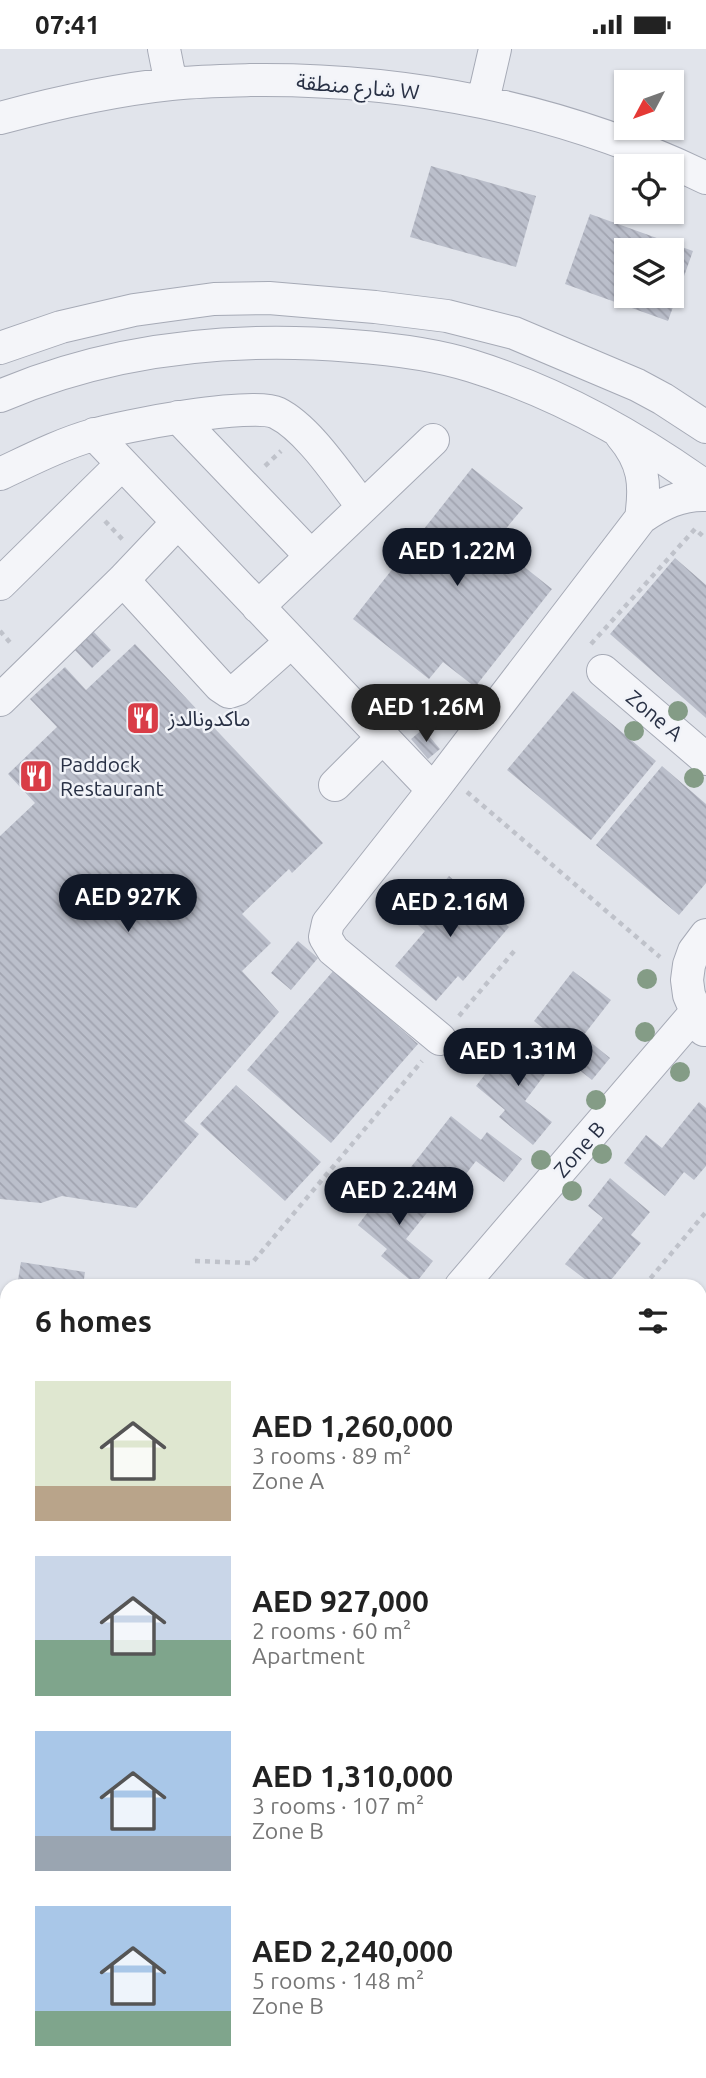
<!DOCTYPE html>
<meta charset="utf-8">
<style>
:root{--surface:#fff;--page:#f2f2f2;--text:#222;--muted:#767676;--accent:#111827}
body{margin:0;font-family:Ubuntu,"Noto Sans Arabic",sans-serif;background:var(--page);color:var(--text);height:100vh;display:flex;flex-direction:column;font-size:26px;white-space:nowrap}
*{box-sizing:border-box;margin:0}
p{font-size:23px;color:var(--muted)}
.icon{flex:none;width:38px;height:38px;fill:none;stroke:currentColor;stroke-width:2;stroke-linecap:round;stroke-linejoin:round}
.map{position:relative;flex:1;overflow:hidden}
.side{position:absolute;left:0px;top:1230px;width:707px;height:800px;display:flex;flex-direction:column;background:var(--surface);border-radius:21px 21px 0 0;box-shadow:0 2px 5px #0004}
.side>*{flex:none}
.needle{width:46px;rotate:229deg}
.controls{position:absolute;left:614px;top:21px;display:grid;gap:14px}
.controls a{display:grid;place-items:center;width:70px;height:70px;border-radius:0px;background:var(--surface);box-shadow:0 2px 5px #0004;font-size:35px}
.price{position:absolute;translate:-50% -60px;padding:0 16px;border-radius:24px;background:var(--accent);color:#fff;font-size:23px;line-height:46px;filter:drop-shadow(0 2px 4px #0008)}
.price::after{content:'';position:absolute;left:50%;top:42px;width:21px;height:16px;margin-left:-10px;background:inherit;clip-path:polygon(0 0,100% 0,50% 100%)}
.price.current{background:#222;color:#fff}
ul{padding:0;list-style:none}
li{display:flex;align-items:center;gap:21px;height:175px;padding:0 35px}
li span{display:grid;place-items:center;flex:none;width:196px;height:140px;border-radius:0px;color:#555}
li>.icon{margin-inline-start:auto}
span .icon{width:84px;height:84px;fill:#fffc;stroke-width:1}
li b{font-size:30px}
h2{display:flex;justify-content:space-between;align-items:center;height:84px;padding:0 35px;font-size:30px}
.status{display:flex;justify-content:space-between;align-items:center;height:49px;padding:0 35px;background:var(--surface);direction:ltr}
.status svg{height:19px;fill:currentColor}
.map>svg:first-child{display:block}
</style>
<div class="status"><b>07:41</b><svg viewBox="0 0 49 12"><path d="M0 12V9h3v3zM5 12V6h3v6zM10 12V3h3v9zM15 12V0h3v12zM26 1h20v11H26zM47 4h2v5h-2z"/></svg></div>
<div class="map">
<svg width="706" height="2029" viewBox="0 0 706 2029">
<defs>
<pattern id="building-back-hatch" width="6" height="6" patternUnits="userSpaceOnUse" patternTransform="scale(1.75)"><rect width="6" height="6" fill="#bbbfcb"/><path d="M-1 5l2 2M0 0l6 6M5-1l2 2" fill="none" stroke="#a1a4b0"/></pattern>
</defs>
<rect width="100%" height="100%" fill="#e1e4eb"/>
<path fill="url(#building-back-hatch)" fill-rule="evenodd" d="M431 117 536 147 516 218 410 188Z
M590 165 693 202 668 272 565 235ZM626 201H672V247H626Z
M472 419 523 459 494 494 552 540 475 638 443 613 429 630 353 570Z
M675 509 706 536V669L610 585Z
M92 581 111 601 92 619 73 599Z
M135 595 323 794 292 824 289 820 242 865 271 894 242 922 279 963 184 1072 199 1085 136 1159 62 1147 41 1154 0 1150V787L35 754 8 725 57 678 30 650 65 618 86 641Z
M573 642 656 712 591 791 507 721Z
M423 680 440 700 428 710 411 690Z
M662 717 706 755V834L679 866 596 796Z
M449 827 509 878 463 932 458 927 436 952 395 917 425 882 411 870Z
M298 892 318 909 291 941 271 924Z
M334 921 418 995 331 1094 247 1021Z
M573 922 611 951 583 987 610 1009 592 1031 558 1004 564 996 534 972Z
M515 987 552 1016 525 1052 552 1073 533 1096 499 1068 505 1061 476 1037Z
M236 1036 321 1113 285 1152 200 1075Z
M699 1053 706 1059V1117L694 1131 684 1123 665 1147 624 1114 646 1086 662 1099Z
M451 1067 481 1091 487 1083 522 1110 504 1133 476 1112 449 1147 411 1118Z
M397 1125 434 1155 406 1190 433 1212 415 1235 381 1207 387 1200 358 1176Z
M610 1129 650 1163 631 1186 641 1194 606 1237H594L565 1215 603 1169 588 1157Z
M21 1213 85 1223 83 1237H17Z
M6 1244 7 1245V1295L0 1294V1279Z
M700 1275 706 1280V1330L700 1337Z
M0 1388 7 1389V1451L0 1450Z
M0 1488 7 1489V1551L0 1550Z
M700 1491 706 1496V1539L700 1534Z
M0 1667 7 1668V1719L0 1717Z
M706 1747V1784L700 1793V1757Z
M0 1803 7 1805V1891L0 1889Z
M700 1920 706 1924V1932L700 1940Z
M706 1949V2028L700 2023V1957Z
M0 1965 7 1966V2023H19L18 2029H0Z
M117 2023H144L159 2029H114Z
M383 2023H417L414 2029H394Z
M450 2023H510L507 2029H459Z
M543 2023H551L560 2029H539Z"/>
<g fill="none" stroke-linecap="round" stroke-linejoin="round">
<g stroke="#a6aab6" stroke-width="34">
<path id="minor" d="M164 0 171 35
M483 52 495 0
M0 69C56 54 113 41 171 35 197 32 224 32 250 31 407 29 564 60 706 129
M0 299 61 278 134 261 214 250 269 249 375 258 447 267 514 284 637 336 663 350 706 378
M0 347C113 299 231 287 352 297 392 300 434 305 472 317 556 343 635 387 706 438
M178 368 311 507
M94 385 433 741
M621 386C644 413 646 435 641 469
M0 425C30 411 61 395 93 386 123 377 253 352 277 364 309 380 340 429 363 458
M123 531 220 637 229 643 238 640 291 593
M0 535 122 415
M258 558 433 391
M603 622 706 710
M0 651 123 531 178 473
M335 736 383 688
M704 981 689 946 687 931 689 916 694 902 706 886
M440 990 333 901 325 888 328 874 433 741 641 469C661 455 681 445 706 446
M461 1237 697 962
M0 1333 7 1334
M700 1401 706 1406
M0 1588 7 1589
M700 1865 706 1869
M0 1922 7 1923
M0 1946 7 1947
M254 2023 268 2029
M310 2023 323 2029
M64 2029 66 2023"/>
</g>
<path stroke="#bfc2ca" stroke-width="4.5" stroke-dasharray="5 5" stroke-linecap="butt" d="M265 417 281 402
M105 472 123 491
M0 582 13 597
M591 595 695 480 706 490
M467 743 660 908
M459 967 516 900
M195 1212 252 1214 422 1012
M644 1237 706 1163
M700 1614 706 1607
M700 1634 706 1642"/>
<use href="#minor" stroke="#f4f5f9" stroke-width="32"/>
</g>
<g fill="#849c86">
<circle cx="678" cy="662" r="10"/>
<circle cx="634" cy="682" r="10"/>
<circle cx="694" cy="729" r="10"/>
<circle cx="647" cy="930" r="10"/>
<circle cx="645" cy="983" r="10"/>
<circle cx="680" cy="1023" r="10"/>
<circle cx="596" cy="1051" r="10"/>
<circle cx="602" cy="1105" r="10"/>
<circle cx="541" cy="1111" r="10"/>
<circle cx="572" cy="1142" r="10"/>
</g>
<defs>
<g id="restaurant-square" transform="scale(1.75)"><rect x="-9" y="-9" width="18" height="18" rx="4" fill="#d93d47" stroke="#f1f3f8"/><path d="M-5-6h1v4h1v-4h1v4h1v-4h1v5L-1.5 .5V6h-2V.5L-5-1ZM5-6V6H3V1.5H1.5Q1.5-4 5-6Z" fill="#fff"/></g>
</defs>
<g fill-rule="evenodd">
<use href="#restaurant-square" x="143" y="669"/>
<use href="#restaurant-square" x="36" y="727"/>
</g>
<g text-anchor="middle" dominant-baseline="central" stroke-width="5" stroke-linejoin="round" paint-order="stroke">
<g font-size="21" fill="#283044" stroke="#f1f3f8">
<text transform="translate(358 37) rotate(5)">شارع منطقة W</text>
<text transform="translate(655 666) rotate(40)">Zone A</text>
<text transform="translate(579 1100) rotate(-49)">Zone B</text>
</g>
<g font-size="21" fill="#283044" stroke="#f1f3f8" text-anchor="start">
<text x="168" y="669">ماكدونالدز</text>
<text x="60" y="715">Paddock<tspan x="60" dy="24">Restaurant</tspan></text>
</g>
</g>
</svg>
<div class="controls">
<a><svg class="needle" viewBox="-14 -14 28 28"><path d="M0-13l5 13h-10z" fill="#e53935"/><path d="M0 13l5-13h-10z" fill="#767676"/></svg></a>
<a><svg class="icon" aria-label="locate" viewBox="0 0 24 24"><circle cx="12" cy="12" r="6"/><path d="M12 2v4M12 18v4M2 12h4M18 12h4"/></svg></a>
<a><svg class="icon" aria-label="layers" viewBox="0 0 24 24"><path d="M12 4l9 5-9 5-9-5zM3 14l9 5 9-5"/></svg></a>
</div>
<b class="price" style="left:457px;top:539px">AED 1.22M</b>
<b class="price current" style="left:426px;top:695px">AED 1.26M</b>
<b class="price" style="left:128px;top:885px">AED 927K</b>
<b class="price" style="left:450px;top:890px">AED 2.16M</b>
<b class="price" style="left:518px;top:1039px">AED 1.31M</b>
<b class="price" style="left:399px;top:1178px">AED 2.24M</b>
<section class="side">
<h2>6 homes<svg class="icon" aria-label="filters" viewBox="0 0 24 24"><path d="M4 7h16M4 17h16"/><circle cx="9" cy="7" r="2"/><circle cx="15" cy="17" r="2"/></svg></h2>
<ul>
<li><span style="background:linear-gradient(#dfe7d0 75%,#b9a48a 0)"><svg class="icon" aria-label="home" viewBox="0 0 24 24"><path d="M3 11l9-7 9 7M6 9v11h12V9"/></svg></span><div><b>AED 1,260,000</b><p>3 rooms · 89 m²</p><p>Zone A</p></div></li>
<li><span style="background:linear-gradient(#c9d6e8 60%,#7fa58c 0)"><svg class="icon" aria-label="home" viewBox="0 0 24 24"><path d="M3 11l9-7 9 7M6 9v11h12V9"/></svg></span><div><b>AED 927,000</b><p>2 rooms · 60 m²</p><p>Apartment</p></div></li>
<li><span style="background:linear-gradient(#a9c7e8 75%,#9aa5b1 0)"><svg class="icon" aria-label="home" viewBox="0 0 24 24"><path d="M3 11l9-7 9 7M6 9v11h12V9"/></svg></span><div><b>AED 1,310,000</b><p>3 rooms · 107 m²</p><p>Zone B</p></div></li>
<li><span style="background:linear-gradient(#a9c7e8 75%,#7fa58c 0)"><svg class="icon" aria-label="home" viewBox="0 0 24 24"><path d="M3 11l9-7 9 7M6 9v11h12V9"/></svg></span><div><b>AED 2,240,000</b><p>5 rooms · 148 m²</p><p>Zone B</p></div></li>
</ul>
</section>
</div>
